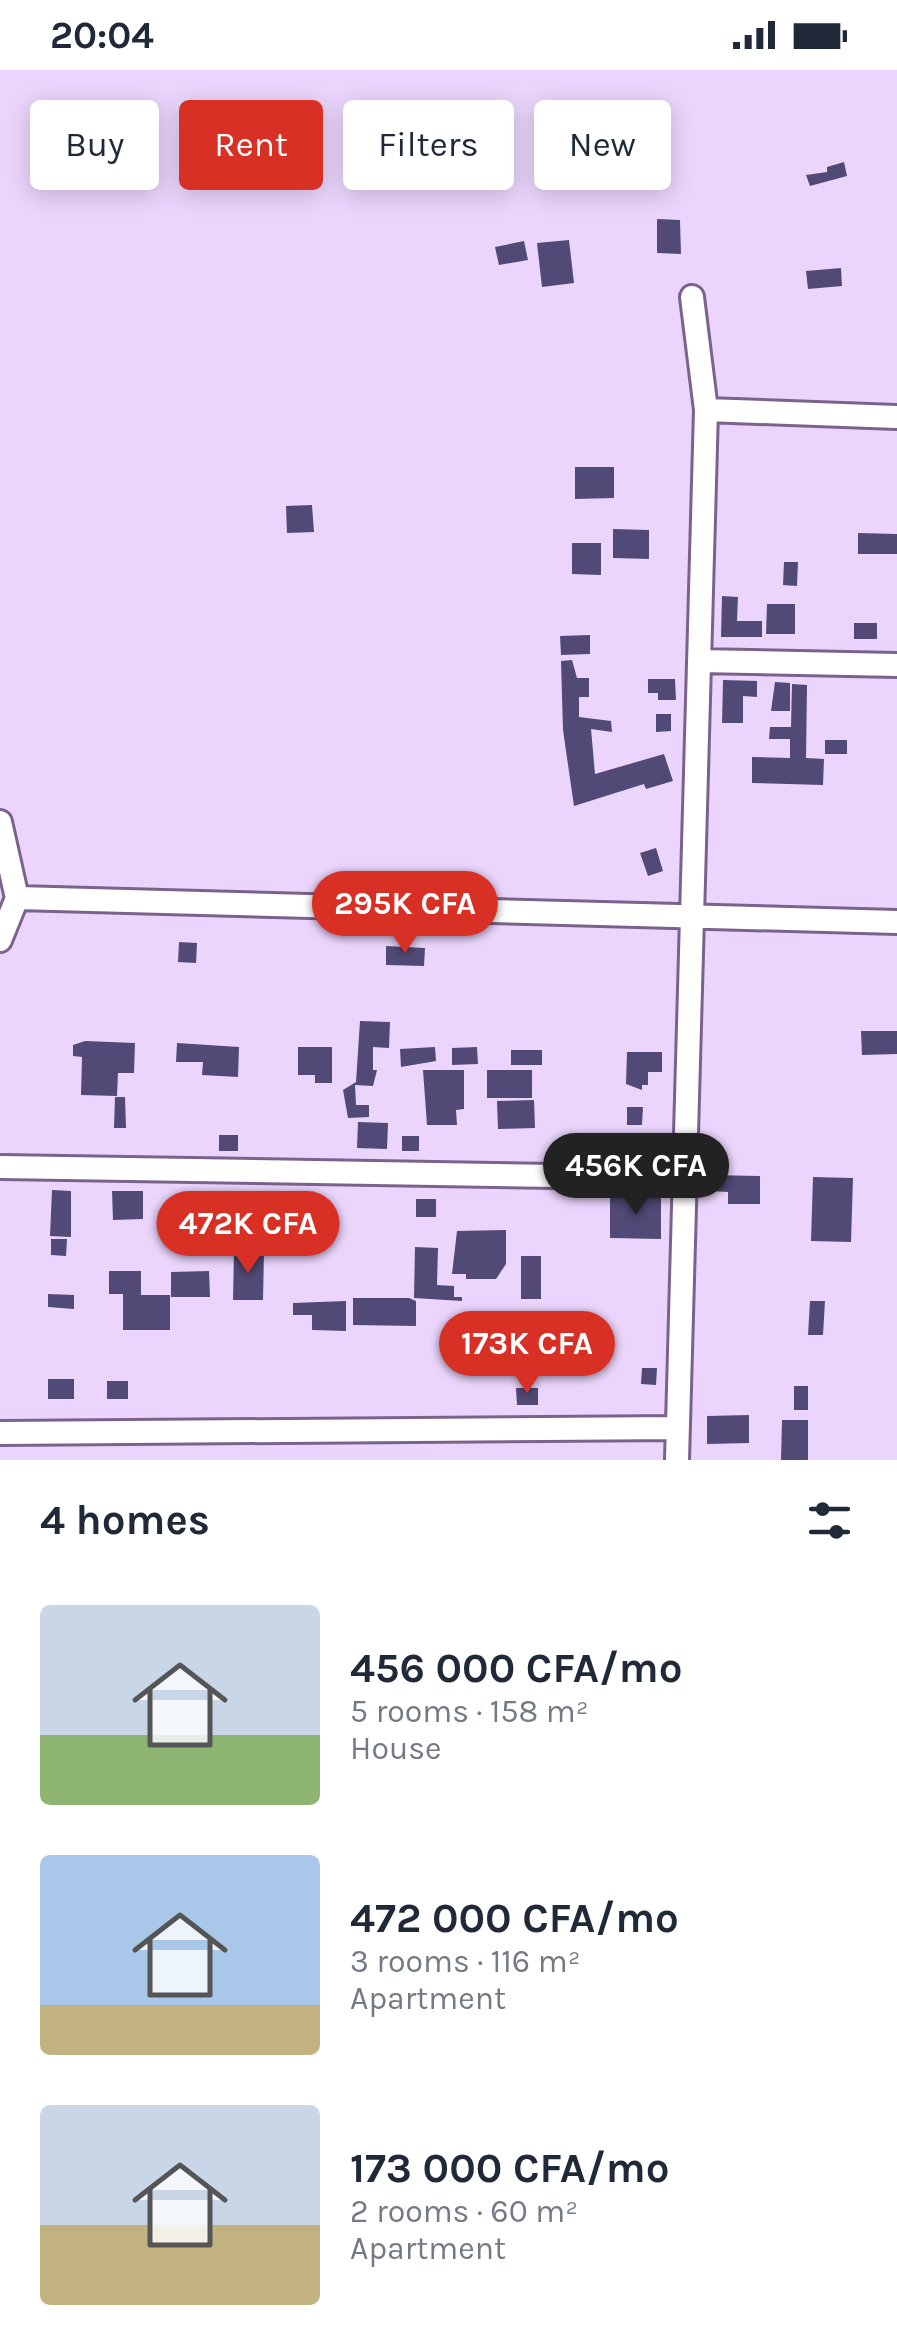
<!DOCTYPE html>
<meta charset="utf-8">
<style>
:root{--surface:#fff;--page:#f2f2f3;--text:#1f2937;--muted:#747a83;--accent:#d93025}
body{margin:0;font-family:Karla,sans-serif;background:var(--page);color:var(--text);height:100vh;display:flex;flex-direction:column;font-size:38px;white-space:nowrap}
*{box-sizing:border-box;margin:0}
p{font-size:32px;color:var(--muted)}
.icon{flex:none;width:55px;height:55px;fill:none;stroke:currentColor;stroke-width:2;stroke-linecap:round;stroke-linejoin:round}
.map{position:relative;height:1390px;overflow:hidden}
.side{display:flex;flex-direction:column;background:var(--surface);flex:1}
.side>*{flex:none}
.hud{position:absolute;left:30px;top:30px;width:838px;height:90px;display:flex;gap:20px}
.price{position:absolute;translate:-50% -85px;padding:0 22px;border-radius:35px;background:var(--accent);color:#fff;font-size:32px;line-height:65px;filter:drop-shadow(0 2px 5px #0008)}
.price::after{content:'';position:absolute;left:50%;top:60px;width:30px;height:22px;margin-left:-15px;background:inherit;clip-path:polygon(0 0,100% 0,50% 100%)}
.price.active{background:#222;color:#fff}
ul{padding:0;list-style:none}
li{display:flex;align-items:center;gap:30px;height:250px;padding:0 40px}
li span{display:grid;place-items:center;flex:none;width:280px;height:200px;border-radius:10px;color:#555}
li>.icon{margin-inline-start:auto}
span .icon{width:120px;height:120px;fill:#fffc;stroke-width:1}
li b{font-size:42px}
h2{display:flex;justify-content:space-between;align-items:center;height:120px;padding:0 40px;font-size:42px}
.tag{padding:0 35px;border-radius:10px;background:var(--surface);box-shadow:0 5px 25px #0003;font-size:35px;line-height:90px}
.tag.active{background:var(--accent);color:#fff}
.status{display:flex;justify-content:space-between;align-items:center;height:70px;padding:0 50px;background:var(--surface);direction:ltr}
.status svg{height:28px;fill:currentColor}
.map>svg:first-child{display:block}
</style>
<div class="status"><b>20:04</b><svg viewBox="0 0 49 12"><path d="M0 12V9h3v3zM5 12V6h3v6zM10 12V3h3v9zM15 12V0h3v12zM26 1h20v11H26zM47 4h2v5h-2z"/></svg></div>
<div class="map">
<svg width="897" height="1390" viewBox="0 0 897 1390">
<rect width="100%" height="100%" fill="#ebd5fc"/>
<path fill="#514a76" d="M844 92 847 106 810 116 806 105 827 102V97Z
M657 149 680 150 681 184 657 183Z
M569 170 574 213 542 217 537 173Z
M524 171 528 190 499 195 495 177Z
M841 198 842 216 808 219 806 201Z
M575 397H614V428L575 429Z
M312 435 314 462 287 463 286 436Z
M613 459 649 460V489L613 488Z
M858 463 897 464V484H858Z
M572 473H601V505L572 504Z
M784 492H798L797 516 783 515Z
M722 526 738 527 737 551H762V567H721Z
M767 534H795V564H766Z
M854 553H877V569H854Z
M590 565V584L561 585 560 566Z
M572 590 577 608H589V627H579V647L611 651 612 662 591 659 595 704 664 684 673 711 646 719 644 714 574 736 563 660 561 591Z
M648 609H675L676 630H658V623H648Z
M723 610 757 611V627L743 626V653H722Z
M775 612 790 613V641H771Z
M792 614 807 615 806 688 824 689 823 715 752 713V687L790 688V669H769L770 657H791Z
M656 644H671V661L656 662Z
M825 670H847V684H825Z
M656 778 663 801 648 806 640 783Z
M179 872 197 873 196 893 178 892Z
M386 876 425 878 424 896 386 895Z
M360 951 390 952 389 978 373 977V1000H377L373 1016 355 1015 356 1035H369V1047L348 1048 343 1020 356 1012Z
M861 961H897V984L862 985Z
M85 971 135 973 134 1003H118L117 1026 81 1025 82 987 73 986V975Z
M177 973 239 977 238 1007 202 1005 203 992H176Z
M298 977H332V1013H315V1005H298Z
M435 977 436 991 401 997 400 979Z
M477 977 478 994 452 995V978Z
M511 980H542V995H511Z
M627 982H662V1002H648V1015H642V1020L626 1014Z
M423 1000H464V1039L456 1040 457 1055H427Z
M487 1000H532V1028H487Z
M115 1027H125L126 1058H114Z
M534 1030 535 1058 498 1059 497 1031Z
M627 1037H643L642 1055H627Z
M358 1052 388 1053 387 1079 357 1078Z
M219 1065H238V1081H219Z
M402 1066H419V1081H402Z
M710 1105 760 1106V1134H728V1122L710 1121Z
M813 1107 853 1108 851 1172 811 1171Z
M52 1120 71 1121V1167L50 1166Z
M112 1121H143V1149L113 1150Z
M610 1128H661V1169L610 1168Z
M416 1129H436V1147H416Z
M506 1160V1194L496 1209H466V1204H452L457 1161Z
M51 1169H67L66 1186 51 1185Z
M415 1177 438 1178 437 1215 454 1216V1227H462V1231L414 1228Z
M234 1181H264L263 1230H233Z
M521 1186H541V1229H521Z
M109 1201H141V1225H170V1260H123V1224H109Z
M209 1201 210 1227H171V1202Z
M48 1224 74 1225V1239L48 1237Z
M353 1228H409L416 1231V1256L353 1255Z
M346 1231V1261L312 1260V1245H293V1233Z
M810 1231H825L823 1265H808Z
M642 1298H657L656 1315 641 1314Z
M48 1309H74V1329H48Z
M107 1311H128V1329H107Z
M794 1316H808V1340H794Z
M516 1318H538V1335H517Z
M749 1345V1373L707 1374V1346Z
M782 1350H808V1390H781Z"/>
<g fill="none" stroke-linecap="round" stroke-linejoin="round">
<g stroke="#7b628d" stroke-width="28">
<path id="minor" d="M706 340 897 347
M699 591 897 595
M0 752 17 828 0 870
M17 828 897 852
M0 1097 686 1108
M0 1363 678 1358
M677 1390 706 340 692 227"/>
</g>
<use href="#minor" stroke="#fff" stroke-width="22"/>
</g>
</svg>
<b class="price" style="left:405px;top:886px">295K CFA</b>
<b class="price active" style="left:636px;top:1148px">456K CFA</b>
<b class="price" style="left:248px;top:1206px">472K CFA</b>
<b class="price" style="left:527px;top:1326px">173K CFA</b>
<div class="hud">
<a class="tag">Buy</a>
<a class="tag active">Rent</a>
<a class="tag">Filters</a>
<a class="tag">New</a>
</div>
</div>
<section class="side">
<h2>4 homes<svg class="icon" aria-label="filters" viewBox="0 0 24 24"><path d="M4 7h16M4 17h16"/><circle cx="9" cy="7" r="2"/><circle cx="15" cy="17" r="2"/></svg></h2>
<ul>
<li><span style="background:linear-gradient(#c9d6e8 65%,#8fb573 0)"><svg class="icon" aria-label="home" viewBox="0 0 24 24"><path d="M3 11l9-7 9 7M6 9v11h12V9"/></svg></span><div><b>456 000 CFA/mo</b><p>5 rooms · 158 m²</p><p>House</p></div></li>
<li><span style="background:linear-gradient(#a9c7e8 75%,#c2b280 0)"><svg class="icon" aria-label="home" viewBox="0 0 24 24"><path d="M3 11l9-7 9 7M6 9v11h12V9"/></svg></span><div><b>472 000 CFA/mo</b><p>3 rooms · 116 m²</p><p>Apartment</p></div></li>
<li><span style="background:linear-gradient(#c9d6e8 60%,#c2b280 0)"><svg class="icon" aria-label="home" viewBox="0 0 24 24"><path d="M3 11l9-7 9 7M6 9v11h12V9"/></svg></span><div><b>173 000 CFA/mo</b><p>2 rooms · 60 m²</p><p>Apartment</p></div></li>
</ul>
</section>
